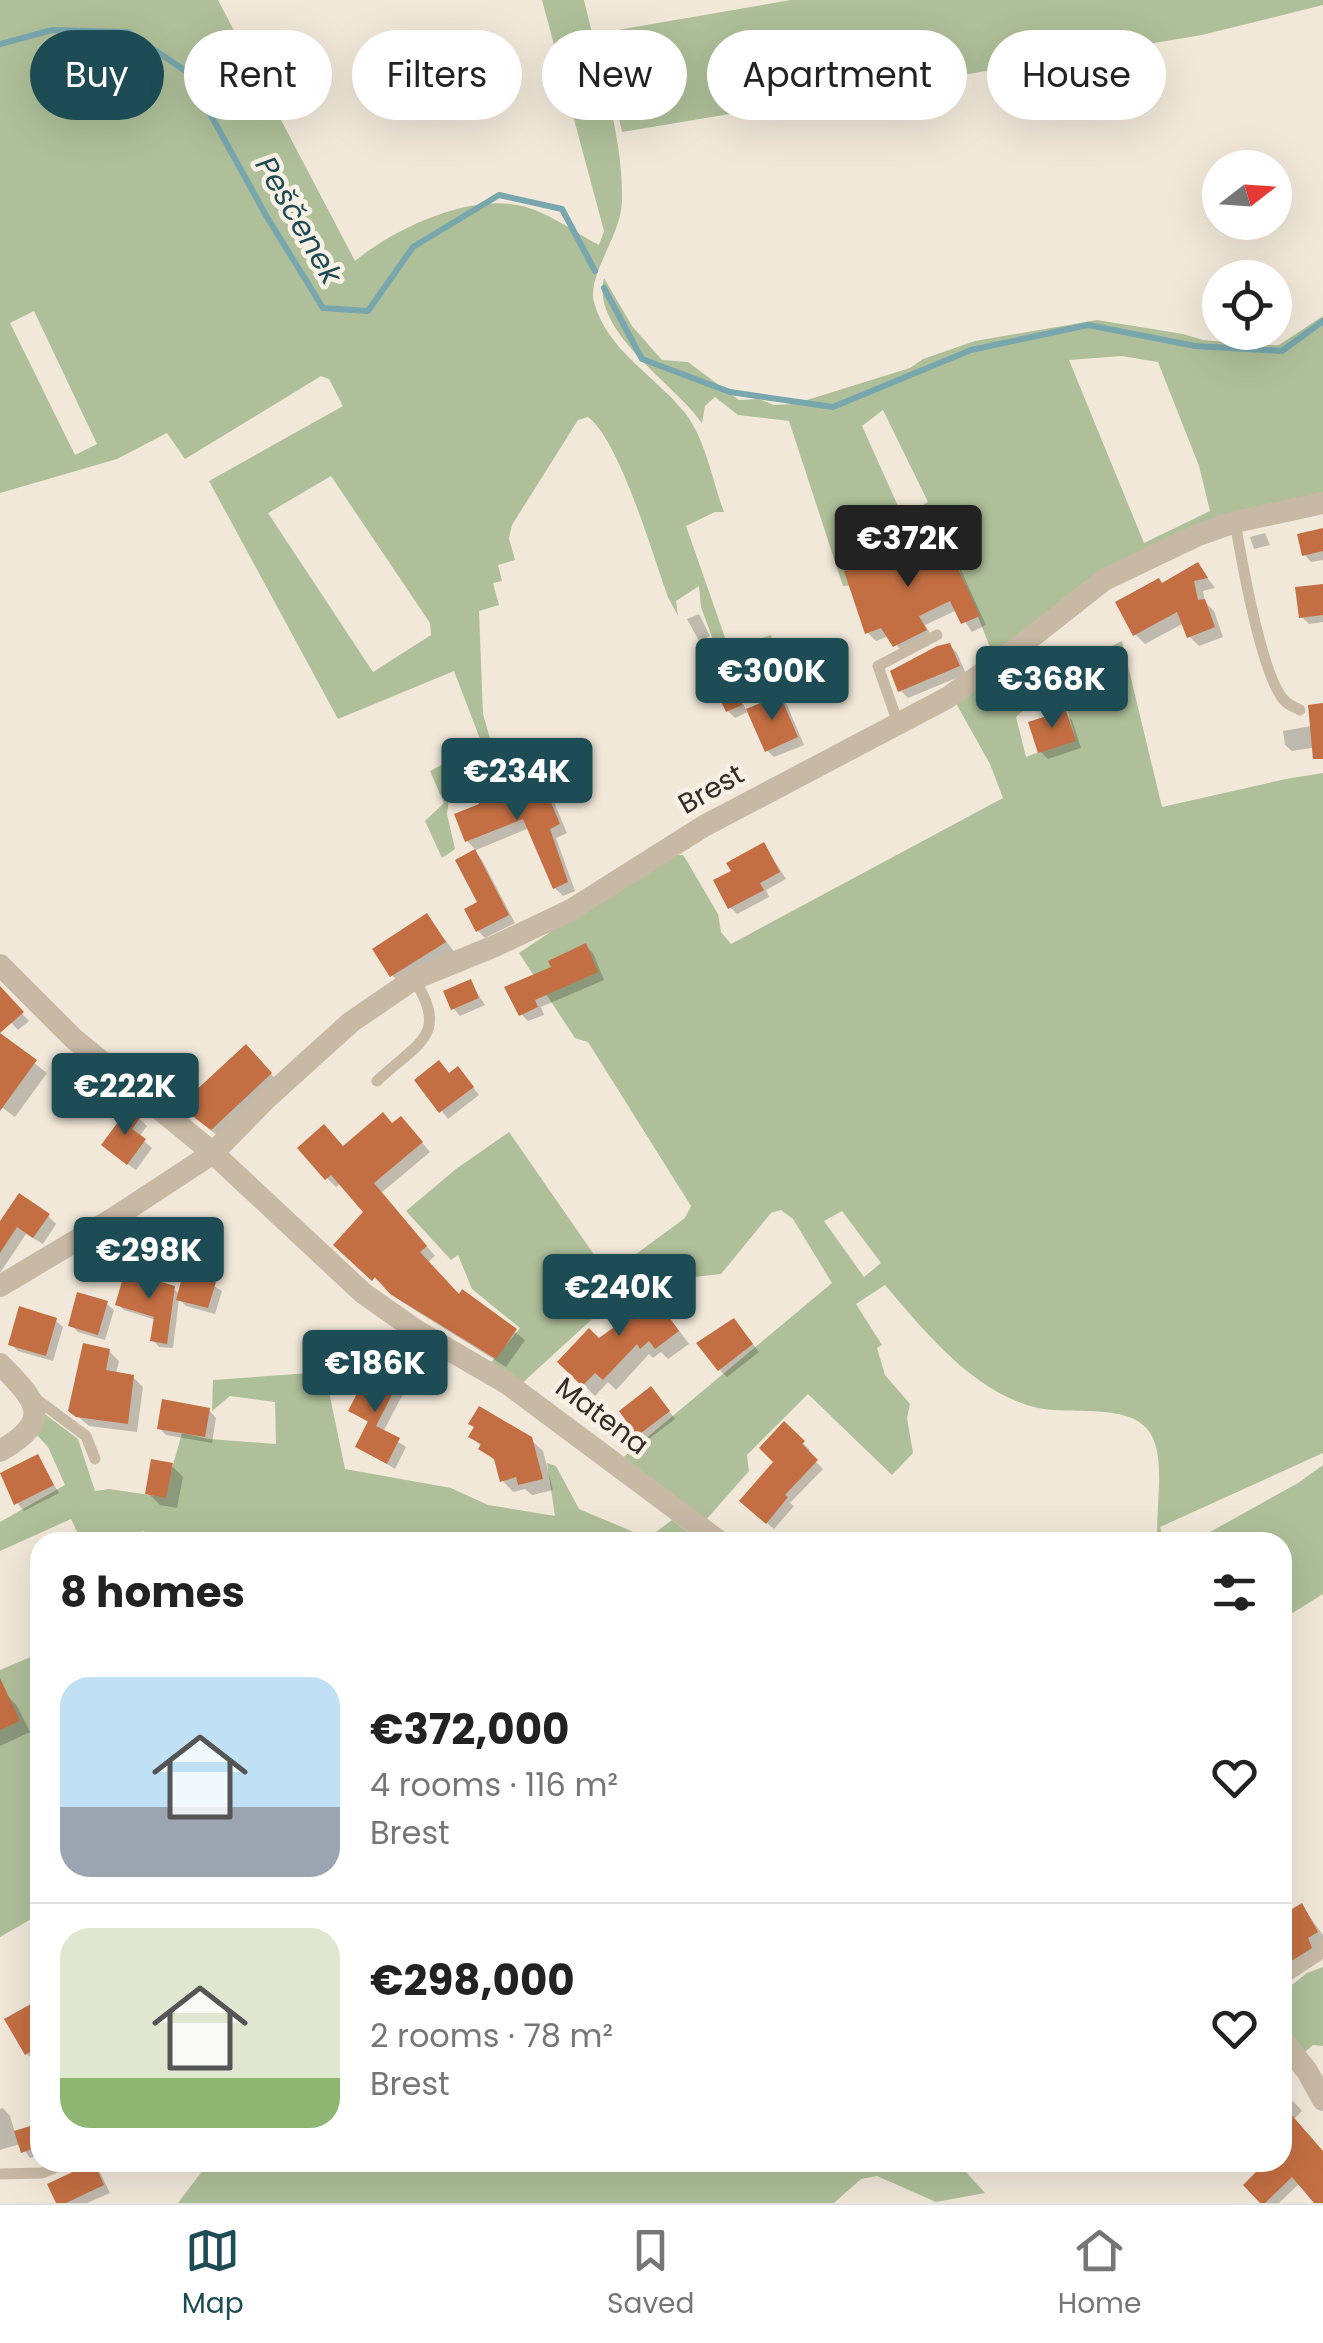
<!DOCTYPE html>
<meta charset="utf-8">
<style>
:root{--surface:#fff;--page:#f2f2f2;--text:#222;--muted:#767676;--line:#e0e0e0;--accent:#1d4c55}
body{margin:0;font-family:Poppins,sans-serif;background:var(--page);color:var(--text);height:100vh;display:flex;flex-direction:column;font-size:38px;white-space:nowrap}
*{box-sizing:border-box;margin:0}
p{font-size:32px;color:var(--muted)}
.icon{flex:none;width:55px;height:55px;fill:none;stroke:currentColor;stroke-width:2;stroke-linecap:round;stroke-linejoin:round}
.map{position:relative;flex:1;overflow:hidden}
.sheet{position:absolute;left:30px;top:1532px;width:1262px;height:640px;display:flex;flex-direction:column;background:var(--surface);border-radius:30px;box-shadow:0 10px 40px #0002}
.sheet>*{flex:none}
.guide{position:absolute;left:30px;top:30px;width:1265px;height:90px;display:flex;gap:20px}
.needle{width:65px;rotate:73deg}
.tools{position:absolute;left:1202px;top:150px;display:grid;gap:20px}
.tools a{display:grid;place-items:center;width:90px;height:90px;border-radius:50%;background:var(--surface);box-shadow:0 10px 40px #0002;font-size:50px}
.price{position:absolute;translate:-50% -85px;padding:0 22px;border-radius:10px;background:var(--accent);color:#fff;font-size:32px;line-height:65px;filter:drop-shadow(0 2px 5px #0008)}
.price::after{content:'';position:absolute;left:50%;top:60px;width:30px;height:22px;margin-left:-15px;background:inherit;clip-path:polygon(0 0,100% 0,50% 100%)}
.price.current{background:#222;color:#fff}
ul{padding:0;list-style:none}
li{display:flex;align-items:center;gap:30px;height:250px;padding:0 30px}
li+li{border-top:2px solid var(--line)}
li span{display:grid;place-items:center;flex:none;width:280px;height:200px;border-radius:30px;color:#555}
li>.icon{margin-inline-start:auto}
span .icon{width:120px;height:120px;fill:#fffc;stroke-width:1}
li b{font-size:42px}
h2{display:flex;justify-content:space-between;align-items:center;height:120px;padding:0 30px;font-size:42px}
.chip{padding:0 35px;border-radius:45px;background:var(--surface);box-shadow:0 10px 40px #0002;font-size:35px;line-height:90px}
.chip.current{background:var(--accent);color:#fff}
.tabs{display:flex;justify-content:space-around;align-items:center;height:140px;border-top:2px solid var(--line);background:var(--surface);font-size:28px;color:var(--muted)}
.tabs a{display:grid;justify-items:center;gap:5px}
.tabs .current{color:var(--accent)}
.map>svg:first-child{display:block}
</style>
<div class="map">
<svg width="1323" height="2203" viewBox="0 0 1323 2203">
<rect width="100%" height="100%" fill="#f1e8d9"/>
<path fill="#afbf99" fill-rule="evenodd" d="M0 0H218L355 261C395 228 470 193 522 206 548 212 576 233 599 245L604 231 542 0H584C599 65 623 134 622 201 621 237 587 274 594 302 607 351 656 376 685 413 706 440 712 480 724 512H715L686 526 729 649 771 635 775 650 723 667 701 607 699 586 676 601 678 616 668 597C653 556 620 441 588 417L578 420 512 525 509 538 515 560 498 565 502 581 493 583 499 605 479 611 483 714 495 756 452 773 447 814 455 849 442 858 425 821 444 803 430 771 482 744 454 671 338 719 209 481 343 406 329 379 321 376 185 459 167 433 117 459 0 493ZM34 311 97 444 75 455 10 323ZM331 476 430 623 431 635 373 672 268 513Z
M791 0H1323V5L1202 35 622 132 600 33Z
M604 278 632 326 662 360 688 362 739 400 759 399 774 405 794 404 910 368 923 359 975 341 1097 320 1183 334 1203 340 1261 345H1279L1323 316V494L1209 523 994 657 939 519 876 546 855 560 868 584 843 586 789 421 738 415 715 397 705 406 702 423C675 384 590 331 604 278ZM1122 356 1158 362 1199 466 1210 511 1144 543 1069 360ZM883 410 928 502 903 517 862 426Z
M1122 641 1162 807 1286 779 1323 773V1453L1160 1527 1165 1542H1158C1154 1511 1168 1455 1148 1430 1128 1403 1069 1415 1038 1408 975 1394 925 1332 885 1285L856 1304 882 1345 877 1348 885 1375 910 1404 907 1418 913 1453 892 1475 808 1394 747 1455 749 1471 705 1521 620 1460 832 1283 793 1219 781 1210 771 1213 721 1274 649 1282 626 1288 519 1386 489 1365 520 1328 472 1289 458 1255 451 1260 406 1211 456 1169 509 1132 604 1269 617 1268 685 1218 691 1206 588 1042 575 1038 519 953 549 933 556 923 674 855H683L688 863 718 914 721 932 731 944 1003 798 990 764 953 698 974 688 982 698C1031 683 1076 664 1122 641ZM1051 701H1065L1075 738 1026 757 1016 717 1026 708ZM842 1211 881 1263 864 1277 824 1221Z
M325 1372 345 1469 451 1488 488 1505 555 1516 547 1463 556 1466 579 1509 648 1538 672 1520 701 1542H149L144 1531 113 1542H82L71 1519 0 1551V1522L65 1485 48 1447 36 1434 38 1409 78 1439 95 1491 109 1489 164 1497 182 1433 209 1439 276 1444 275 1402 230 1396 212 1411 213 1380Z
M1323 1465V1594L1283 1619 1282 1542H1192L1298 1483Z
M40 1653V1803L37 1807 40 1825V1914L0 1937V1670Z
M1323 1967V2046L1313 2045 1305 2052 1283 2023V1992L1307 1973Z
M209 2162H957L985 2193 936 2202 877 2176 861 2179 834 2203H178Z"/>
<path fill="#0003" d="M1323 530V560L1311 562 1304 554Z
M1265 533 1270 545 1254 549 1250 537Z
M943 539 951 548 986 625 972 632 957 610 925 625 934 639 904 654 889 636 876 641 867 632 878 553 889 564Z
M1198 565 1215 588 1203 591 1205 602 1214 611 1223 637 1199 646 1189 636 1184 623 1145 644 1135 634Z
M1323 587V622L1309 624 1302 617Z
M699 614 710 636 699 641 687 619Z
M950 646 957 653 966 674 908 698 900 690Z
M728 679 735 687 747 712 780 698 787 705 804 745 774 757 767 750 750 711 735 718 728 711Z
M1323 705V746L1292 751 1285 745 1283 731 1311 726Z
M1065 713 1072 720 1081 748 1048 759 1041 752Z
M495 785 507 801 542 786 551 795 567 833 556 838 575 891 563 896 555 888 529 828 476 850 467 841Z
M764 845 786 879 766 890 769 897 737 914 730 907 734 872Z
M475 852 482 860 515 923 485 938 478 931 481 903Z
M427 916 456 954 404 987 392 975Z
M586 946 593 953 604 980 541 1007 544 1015 528 1021 521 1014 554 968Z
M470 982 485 1005 460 1016 453 1008Z
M0 990 29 1021 18 1030 0 1011Z
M0 1036 47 1073 15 1117 0 1106Z
M257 1059 282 1086 223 1140 194 1117Z
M450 1076 465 1077 479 1095 448 1119 417 1080Z
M140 1119 147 1126 139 1137 152 1148 136 1170 111 1152Z
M393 1126 410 1128 430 1152 381 1193 435 1256 427 1263 459 1297 463 1292 525 1340 506 1367 402 1302 337 1245 366 1212 341 1183 336 1187 327 1178 343 1149Z
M48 1216 56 1224 43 1244 26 1234 0 1273V1226Z
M204 1266 212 1273 209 1283 222 1291 215 1314 186 1306 179 1299 173 1348 159 1347 153 1340 156 1320 124 1310 117 1304 173 1288 180 1295Z
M658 1302 689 1344 668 1359 661 1352 653 1358 649 1354 616 1390 608 1382 595 1396 560 1362Z
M106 1303 114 1310 105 1340 78 1332 71 1325Z
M55 1320 63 1327 53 1361 18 1351 11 1344Z
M741 1329 759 1352 727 1377 720 1370Z
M109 1351 119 1361 116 1374 133 1377 143 1387 137 1432 89 1426 71 1410Z
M397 1385 404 1392 383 1432 406 1447 395 1469 358 1446 370 1423 351 1410Z
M658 1397 675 1419 646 1441 639 1434Z
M209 1410 216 1418 212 1443 166 1435 159 1428Z
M785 1425 810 1450 807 1453 823 1469 790 1503 794 1506 774 1529 750 1508 777 1462Z
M471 1436 530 1439 543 1451 553 1490 532 1495 525 1489 513 1492 502 1480 497 1463Z
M37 1457 59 1493 24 1511 17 1503Z
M172 1466 183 1477 177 1508 160 1505 148 1493Z
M144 1536 151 1542H125Z
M6 1694 17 1706 30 1732 0 1746V1697Z
M1302 1906 1323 1935V1947L1317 1950 1322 1960 1297 1976 1282 1960Z
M40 2006V2057L34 2061 27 2054Z
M1282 2089 1302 2111 1294 2119 1323 2153V2203H1317L1300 2183 1279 2203H1263L1282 2162Z
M3 2108 10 2116 15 2133 40 2125V2155L30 2158 20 2144 0 2150V2109Z
M80 2162H95L110 2193 87 2203H58Z"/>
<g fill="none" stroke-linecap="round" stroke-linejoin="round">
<path stroke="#78a6ad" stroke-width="6" d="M0 44 52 30 128 32 187 72 267 217 323 308 368 311 413 247 499 195 562 209 595 271
M604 288 642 359 730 392 833 407 971 350 1088 325 1195 346 1282 351 1323 321"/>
</g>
<path fill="#c46f43" d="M1323 528V551L1302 556 1297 534Z
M943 536 980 616 961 624 950 601 919 616 927 630 893 647 881 628 865 634 844 571 879 550 887 563Z
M1198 562 1208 578 1194 581 1198 600 1205 599 1215 627 1187 638 1177 612 1133 636 1115 602 1159 578 1162 583Z
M1323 584V615L1299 618 1295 587Z
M950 643 960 666 898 692 890 671 937 646Z
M729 676 742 705 726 712 713 684Z
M780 695 798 737 765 752 746 709Z
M1323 703V759H1313L1308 705Z
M1066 710 1076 741 1038 753 1028 722Z
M496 782 503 800 543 783 560 824 550 829 568 882 553 889 523 819 465 842 454 814 479 804 474 791Z
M764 842 780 872 760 883 764 890 728 909 713 880 731 871 726 863Z
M475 849 509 915 476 932 464 909 477 902 455 860Z
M427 913 446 942 390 977 372 949Z
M586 943 598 972 535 1000 538 1007 519 1016 504 987 551 967 548 961Z
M471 979 479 998 451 1010 443 991Z
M0 986 24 1012 0 1033Z
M0 1033 37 1060 0 1111Z
M246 1044 272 1073 211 1130 179 1106Z
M439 1060 449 1073 458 1066 474 1087 439 1113 414 1080Z
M129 1107 141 1117 132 1129 146 1139 127 1165 101 1145Z
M383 1112 392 1123 401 1116 423 1142 374 1183 427 1246 420 1252 459 1294 462 1289 517 1329 496 1359 390 1294 375 1277 372 1281 333 1245 363 1212 331 1175 325 1180 297 1148 324 1124 343 1146Z
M19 1193 50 1214 33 1238 17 1227 0 1253V1221Z
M187 1259 206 1264 202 1278 216 1282 208 1308 176 1300Z
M125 1271 175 1286 167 1344 150 1341 154 1317 115 1305Z
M647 1287 679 1331 655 1349 649 1341 640 1349 637 1344 603 1380 595 1373 582 1386 557 1362 589 1328 599 1338 631 1315 623 1305Z
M77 1292 108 1301 98 1335 68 1326Z
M19 1306 57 1318 46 1356 8 1345Z
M734 1318 753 1344 718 1371 696 1343Z
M83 1343 110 1349 106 1370 134 1375 128 1424 76 1417 68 1411Z
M370 1368 398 1383 376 1426 400 1438 387 1464 355 1447 368 1421 375 1425 348 1411Z
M651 1386 670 1411 637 1436 619 1411Z
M162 1399 210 1408 205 1437 157 1429Z
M479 1406 532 1437 543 1479 518 1485 516 1477 500 1482 494 1459 478 1449 481 1444 468 1437 474 1427 468 1424Z
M784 1421 805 1441 802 1444 818 1460 785 1495 788 1497 766 1524 739 1501 773 1462 759 1448Z
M38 1454 54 1485 14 1505 0 1473Z
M151 1459 173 1463 166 1498 145 1494Z
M0 1678 20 1721 0 1730Z
M1302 1903 1318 1932 1308 1938 1312 1948 1282 1967V1915Z
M40 1999V2046L25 2055 4 2019Z
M1282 2104 1323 2151V2203H1314L1292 2177 1265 2203H1260L1243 2185 1266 2162H1282Z
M40 2123V2146L21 2153 14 2131Z
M94 2162 104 2185 66 2203H56L47 2184Z"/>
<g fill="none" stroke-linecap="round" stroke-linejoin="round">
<path stroke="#c8b9a5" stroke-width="11" d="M1235 522C1241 557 1262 681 1286 702 1290 706 1295 707 1300 710
M898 723 878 666 937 635
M377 1081C418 1042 450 1036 414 979
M32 1396 86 1436 95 1459
M1282 1980 1320 1954 1323 1943
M0 2174 42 2173 69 2162"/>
<path stroke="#c8b9a5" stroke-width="22" d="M0 965 74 1039 213 1153 363 1293 417 1331 508 1384 720 1542
M0 1286 114 1218 213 1153 267 1098 351 1022 414 979 495 946 571 910 704 826 947 698 1015 650 1104 580 1198 535 1235 522 1323 503
M0 1364C37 1401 54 1420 0 1451
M1282 2040 1307 2071 1323 2100"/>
</g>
<g text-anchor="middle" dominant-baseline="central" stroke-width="9" stroke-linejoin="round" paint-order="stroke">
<g font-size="28" fill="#342c26" stroke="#f9f1e5">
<text transform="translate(711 789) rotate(-30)">Brest</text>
<text transform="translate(602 1416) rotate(37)">Matena</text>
</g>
<g font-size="30" font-style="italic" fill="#1d4c55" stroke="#f9f1e5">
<text transform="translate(299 220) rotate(60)">Peščenek</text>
</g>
</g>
</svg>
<div class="tools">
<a><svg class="needle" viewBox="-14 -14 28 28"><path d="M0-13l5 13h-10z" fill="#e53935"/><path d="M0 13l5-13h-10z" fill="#767676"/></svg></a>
<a><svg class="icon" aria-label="locate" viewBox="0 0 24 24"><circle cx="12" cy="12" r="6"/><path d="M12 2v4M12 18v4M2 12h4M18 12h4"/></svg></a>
</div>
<b class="price current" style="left:908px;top:590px">€372K</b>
<b class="price" style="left:772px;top:723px">€300K</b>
<b class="price" style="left:1052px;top:731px">€368K</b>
<b class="price" style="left:517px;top:823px">€234K</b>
<b class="price" style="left:125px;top:1138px">€222K</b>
<b class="price" style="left:149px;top:1302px">€298K</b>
<b class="price" style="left:619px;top:1339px">€240K</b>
<b class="price" style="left:375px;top:1415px">€186K</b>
<div class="guide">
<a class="chip current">Buy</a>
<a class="chip">Rent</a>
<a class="chip">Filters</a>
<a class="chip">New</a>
<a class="chip">Apartment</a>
<a class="chip">House</a>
</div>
<section class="sheet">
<h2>8 homes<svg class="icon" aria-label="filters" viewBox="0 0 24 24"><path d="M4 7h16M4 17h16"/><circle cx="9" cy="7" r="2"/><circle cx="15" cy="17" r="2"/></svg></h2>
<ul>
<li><span style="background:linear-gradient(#bfe0f5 65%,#9aa5b1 0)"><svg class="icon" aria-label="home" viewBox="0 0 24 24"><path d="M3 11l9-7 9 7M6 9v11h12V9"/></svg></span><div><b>€372,000</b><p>4 rooms · 116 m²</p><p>Brest</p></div><svg class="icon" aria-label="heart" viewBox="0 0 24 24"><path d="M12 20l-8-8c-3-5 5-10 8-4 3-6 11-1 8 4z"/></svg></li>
<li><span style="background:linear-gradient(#dfe7d0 75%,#8fb573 0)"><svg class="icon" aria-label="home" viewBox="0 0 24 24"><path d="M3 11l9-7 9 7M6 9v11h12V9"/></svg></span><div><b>€298,000</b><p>2 rooms · 78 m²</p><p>Brest</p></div><svg class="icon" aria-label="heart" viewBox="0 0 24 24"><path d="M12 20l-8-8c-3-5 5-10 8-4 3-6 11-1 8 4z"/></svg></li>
</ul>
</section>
</div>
<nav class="tabs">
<a class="current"><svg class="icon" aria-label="map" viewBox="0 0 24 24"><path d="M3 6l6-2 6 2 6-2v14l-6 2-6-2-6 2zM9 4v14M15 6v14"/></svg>Map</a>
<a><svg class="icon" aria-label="saved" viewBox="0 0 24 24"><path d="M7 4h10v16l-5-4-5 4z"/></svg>Saved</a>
<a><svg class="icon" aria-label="home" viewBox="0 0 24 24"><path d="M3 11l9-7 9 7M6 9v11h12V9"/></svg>Home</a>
</nav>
